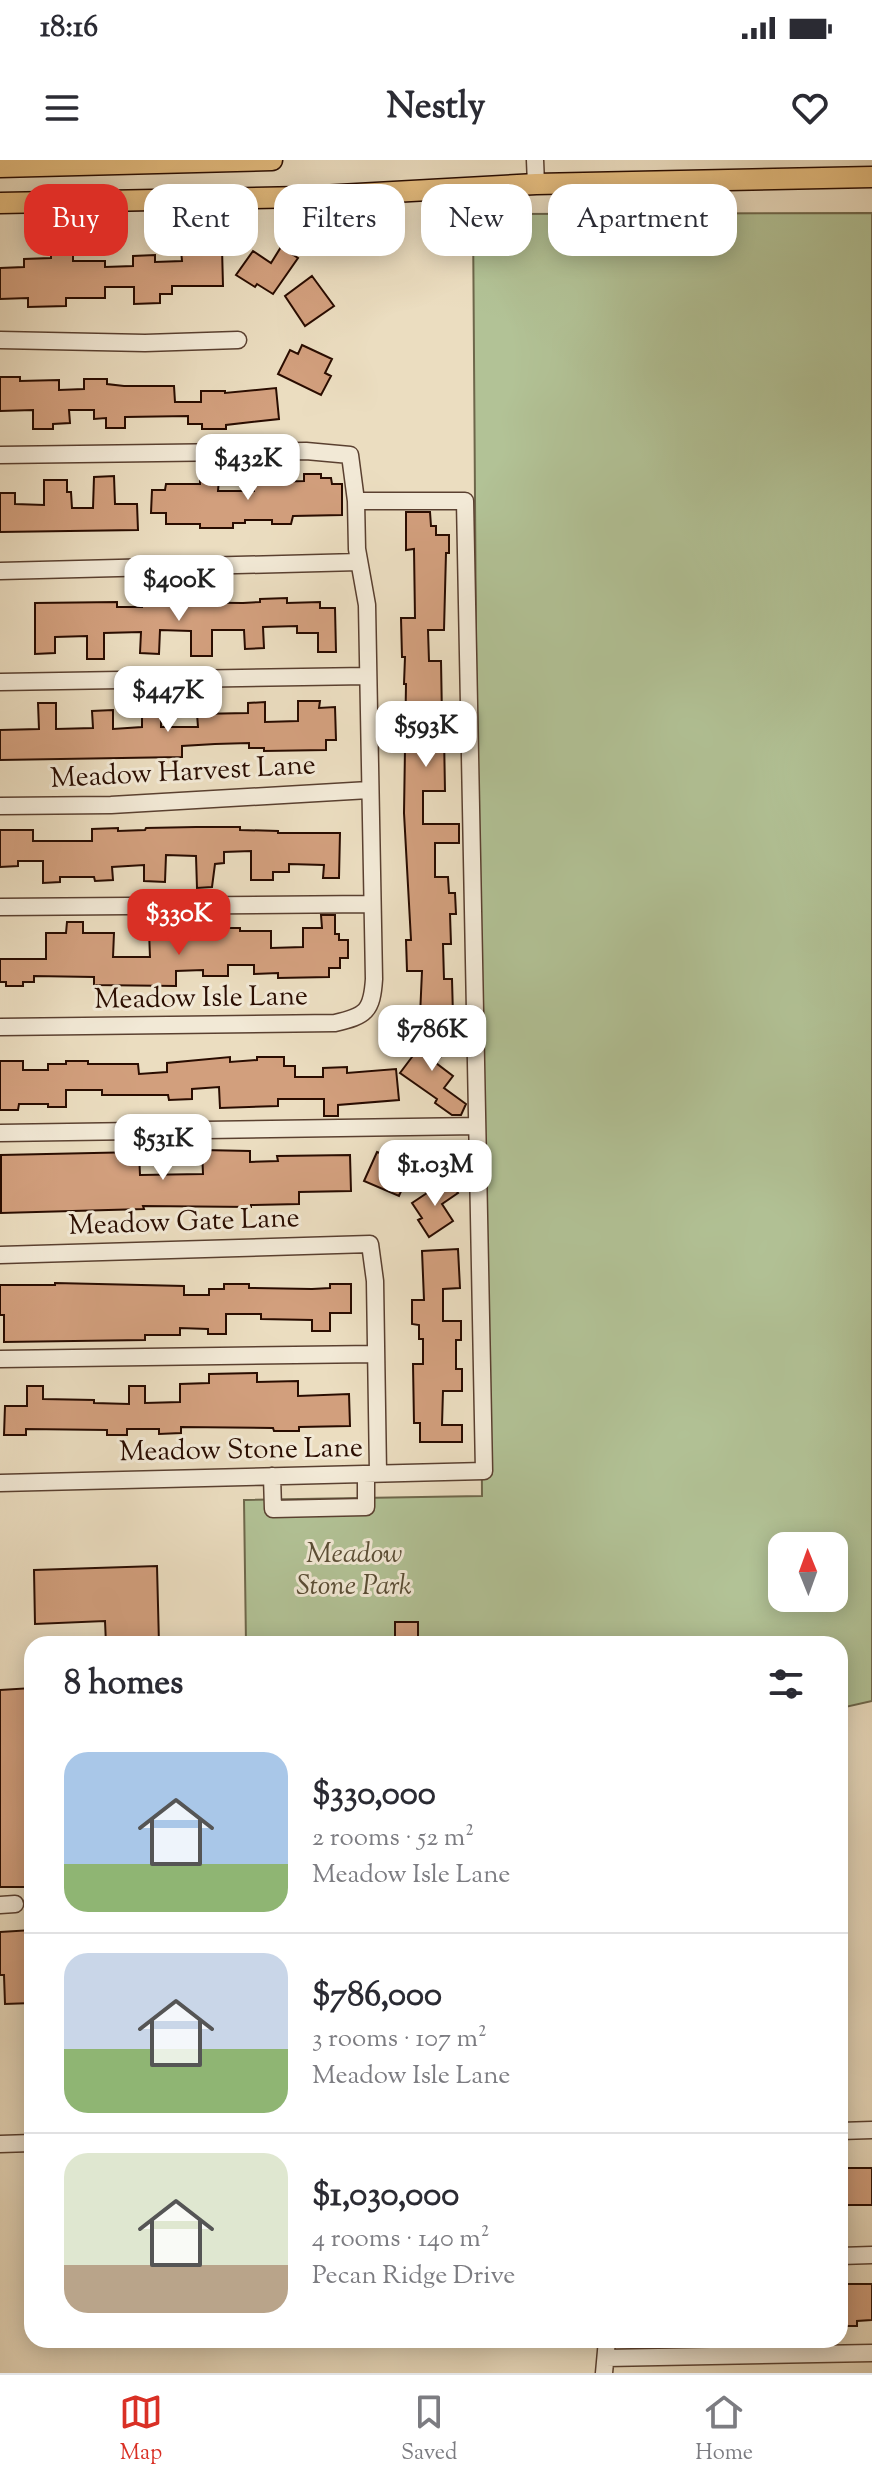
<!DOCTYPE html>
<meta charset="utf-8">
<style>
:root{--surface:#fff;--page:#f7f7f7;--text:#2b2b33;--muted:#7c7c81;--line:#e1e1e2;--accent:#d93025}
body{margin:0;font-family:"Sorts Mill Goudy",serif;background:var(--page);color:var(--text);height:100vh;display:flex;flex-direction:column;font-size:30px;white-space:nowrap}
*{box-sizing:border-box;margin:0}
p{font-size:26px;color:var(--muted)}
.icon{flex:none;width:44px;height:44px;fill:none;stroke:currentColor;stroke-width:2;stroke-linecap:round;stroke-linejoin:round}
.map{position:relative;flex:1;overflow:hidden}
.details{position:absolute;left:24px;top:1476px;width:824px;height:712px;display:flex;flex-direction:column;background:var(--surface);border-radius:24px;box-shadow:0 4px 20px #0003}
.details>*{flex:none}
.banner{position:absolute;left:24px;top:24px;width:824px;height:72px;display:flex;gap:16px}
.needle{width:52px;rotate:359deg}
.fabs{position:absolute;left:768px;top:1372px;display:grid;gap:16px}
.fabs a{display:grid;place-items:center;width:80px;height:80px;border-radius:16px;background:var(--surface);box-shadow:0 4px 20px #0003;font-size:40px}
.price{position:absolute;translate:-50% -68px;padding:0 18px;border-radius:16px;background:#fff;color:#222;font-size:26px;line-height:52px;filter:drop-shadow(0 2px 4px #0008)}
.price::after{content:'';position:absolute;left:50%;top:48px;width:24px;height:18px;margin-left:-12px;background:inherit;clip-path:polygon(0 0,100% 0,50% 100%)}
.price.on{background:var(--accent);color:#fff}
ul{padding:0;list-style:none}
li{display:flex;align-items:center;gap:24px;height:200px;padding:0 40px}
li+li{border-top:2px solid var(--line)}
li span{display:grid;place-items:center;flex:none;width:224px;height:160px;border-radius:24px;color:#555}
li>.icon{margin-inline-start:auto}
span .icon{width:96px;height:96px;fill:#fffc;stroke-width:1}
li b{font-size:34px}
h2{display:flex;justify-content:space-between;align-items:center;height:96px;padding:0 40px;font-size:34px}
.pill{padding:0 28px;border-radius:24px;background:var(--surface);box-shadow:0 4px 20px #0003;font-size:28px;line-height:72px}
.pill.on{background:var(--accent);color:#fff}
.status{display:flex;justify-content:space-between;align-items:center;height:56px;padding:0 40px;background:var(--surface);direction:ltr}
.status svg{height:22px;fill:currentColor}
header{display:flex;justify-content:space-between;align-items:center;height:104px;padding:0 40px;background:var(--surface);font-size:36px;font-weight:700}
.tab-bar{display:flex;justify-content:space-around;align-items:center;height:112px;border-top:2px solid var(--line);background:var(--surface);font-size:22px;color:var(--muted)}
.tab-bar a{display:grid;justify-items:center;gap:4px}
.tab-bar .on{color:var(--accent)}
.map>svg:first-child{display:block}
</style>
<div class="status"><b>18:16</b><svg viewBox="0 0 49 12"><path d="M0 12V9h3v3zM5 12V6h3v6zM10 12V3h3v9zM15 12V0h3v12zM26 1h20v11H26zM47 4h2v5h-2z"/></svg></div>
<header><svg class="icon" aria-label="menu" viewBox="0 0 24 24"><path d="M4 6h16M4 12h16M4 18h16"/></svg>Nestly<svg class="icon" aria-label="heart" viewBox="0 0 24 24"><path d="M12 20l-8-8c-3-5 5-10 8-4 3-6 11-1 8 4z"/></svg></header>
<div class="map">
<svg width="872" height="2213" viewBox="0 0 872 2213">
<rect width="100%" height="100%" fill="#ebddc0"/>
<filter id="stains"><feTurbulence type="fractalNoise" baseFrequency=".0025" numOctaves="4"/><feColorMatrix values="0 0 0 0 .2 0 0 0 0 .09 0 0 0 0 .02 0 0 0 .5 -.17"/></filter>
<radialGradient id="worn" r=".72"><stop offset=".6" stop-color="#630" stop-opacity="0"/><stop offset="1" stop-color="#630" stop-opacity=".3"/></radialGradient>
<path fill="#b2c296" stroke="#6e674b" stroke-width="2" fill-rule="evenodd" d="M872 53V1541L845 1547 840 1571V1484H246L244 1340 482 1336 473 54ZM782 1386H834V1438H782Z"/>
<path fill="#d29f7d" stroke="#290c00" stroke-width="2" d="M51 82H73V101H105V107L133 106V96L155 95V102L182 101 181 90 222 88 223 126H172V134H160V143L134 144V127H105V138H66V146L28 147V138L0 139V108L24 107V99L51 98Z
M281 87 298 98 273 134 257 124 255 127 236 115 253 91 271 103Z
M312 116 334 146 305 166 285 136Z
M302 185 332 199 325 213 331 216 321 235 278 214 290 190 298 194Z
M0 217H20V221L59 220V230L84 229V219H107V224L124 226H174L175 242H201V231H225V233L276 228 279 259 226 265V269H202V264H188V256L125 257V268H106V258L94 259V250H69L70 263 53 264V269H33V250L0 251Z
M271 314V322L304 321V314H321V318H331L332 324H342V355L293 356 291 364H272V360H245V363H233V368H200V364H166V353H151L152 330H165L166 324H200V319H219L218 331H254V315Z
M114 316 115 344H137L138 370 0 372V333H15V344L44 345V320H67V332H71L72 348H93L94 317Z
M406 352H430L431 366H436V375H449V393H446L444 470H428L429 501H441L442 557H448V574H444L445 631H423V664H459V683H435V717H448L449 733H455L456 754H450L451 784H443L444 819H452L453 856H420L422 811H407L406 780H411L404 653 406 524H404L405 497H402L401 458H415L414 389 406 390Z
M287 438V443L320 442V448H335L336 492H318V473H297V466L263 467 264 488 245 489 244 470H212V496H191V471L160 470 159 494 140 493 141 472 104 473V499H87V476L55 477V493L35 494V443L117 442V447H142V442L243 443 260 442V439Z
M298 541H320L319 548 335 547 336 580H326V590L264 591V588H249V583L215 584 182 586V597L0 600V570L39 569 38 543H56V569L93 568 92 551 113 550V569L142 567V543H161V567H198L197 554 248 553V543L265 542V562L298 561Z
M196 667H240V670L278 671V673H340L339 718H323L324 705 289 704V712H273V720H251V691L224 692V703L215 704 212 727 197 728 196 696 166 695 165 722 144 721V705L112 707 113 720 95 721 94 717H60V722L43 723V701H18V706L0 707V670H33V681H92V669L118 668V671L145 670 146 668Z
M321 755H335V774H339V780H348V798H340V808H329V817L278 818V813L254 814V805H228V816H203V810L176 811V826L94 825V817L34 816V822H23V826H6V822H0V799H46V773H66L67 762H83V773H114L113 797H150L149 771H172V776L213 778V768H240V771H271V788L303 787V768H322Z
M424 870 448 887 436 903 453 916 444 928 466 944 461 955H452L435 943 437 939 400 913 415 893 410 889Z
M230 897V902L257 900V897H284V906H295V917H323V908L347 907V913L396 909 399 940 338 945V956H324V939H278V946L220 948 219 927 192 929V939L169 940 168 935H102V930H66V947H48V944H19L18 950H0V901H23V910H48V904H66V901H88V904H138L139 914 167 912V903Z
M202 990 250 991V1002L278 1001 277 996 350 995 351 1031 299 1032V1044L251 1045V1047L143 1046 144 1049 1 1053V995L139 992 140 1015 203 1014Z
M377 992 412 1006 399 1036 364 1021Z
M448 1019 458 1033 442 1044 453 1061 429 1077 418 1060 422 1058 412 1043Z
M458 1089 460 1128 443 1129V1161H461V1180H456V1209H462V1231H443L442 1265H462V1282H420V1263H414L413 1204H423V1179H419V1165L412 1164V1140H424L422 1091Z
M55 1123 184 1126V1135H209V1129H224V1124H249V1128L312 1129 330 1128V1124H351V1153H330V1171H312V1160L261 1159V1154H226V1174H208V1169L180 1168V1175H145V1180L4 1182V1155H0V1125H55Z
M257 1213V1222L298 1221V1236L349 1234 350 1266 299 1267V1271H274L273 1268 181 1267V1273L159 1274V1269H127V1275H107V1270L26 1269V1275H4L5 1246H27V1226H43V1239L94 1240V1243L129 1244V1226H145V1243L180 1242V1224L209 1223V1214Z
M157 1406 159 1484H106L105 1461 35 1464 34 1410Z
M395 1462H418V1484H395Z
M32 1528V1727H0V1530Z
M32 1770V1843L5 1844 4 1815H0V1772Z
M840 2008H872V2045H840Z
M840 2124H872V2160L857 2161V2166H840Z"/>
<g fill="none" stroke-linecap="round" stroke-linejoin="round">
<g stroke="#5a4030" stroke-width="19">
<path id="minor" d="M535 0 536 24
M0 180 145 183 238 180
M0 295 306 291 350 295 356 341 357 389 367 445 374 819C372 851 366 856 335 863L0 867
M0 411 359 402
M0 522 367 516
M0 646 111 645 369 630
M0 747 372 744
M0 973 477 966
M0 1095 370 1084 375 1121 378 1313
M0 1199 376 1194
M272 1316 273 1349 366 1347V1314
M0 1323 484 1311 465 341H356
M0 1745 15 1744
M840 1971 872 1970
M0 1984 32 1983
M840 2096 872 2095
M606 2198 872 2193
M604 2213 607 2180"/>
</g>
<g stroke="#290c00" stroke-width="23">
<path id="major" d="M0 7 272 0
M0 43 303 37 536 24 872 17"/>
</g>
<use href="#minor" stroke="#f2e9d6" stroke-width="16"/>
<use href="#major" stroke="#e6be80" stroke-width="20"/>
</g>
<g text-anchor="middle" dominant-baseline="central" stroke-width="6" stroke-linejoin="round" paint-order="stroke">
<g font-size="28" fill="#290c00" stroke="#f2e9d6">
<text transform="translate(183 613) rotate(-3)">Meadow Harvest Lane</text>
<text transform="translate(201 839) rotate(-1)">Meadow Isle Lane</text>
<text transform="translate(184 1063) rotate(-2)">Meadow Gate Lane</text>
<text transform="translate(241 1291) rotate(-1)">Meadow Stone Lane</text>
</g>
<g font-size="28" font-style="italic" fill="#594c34" stroke="#f2e9d6">
<text x="354" y="1395">Meadow<tspan x="354" dy="32">Stone Park</tspan></text>
</g>
</g>
<rect width="100%" height="100%" filter="url(#stains)"/>
<rect width="100%" height="100%" fill="url(#worn)"/>
</svg>
<div class="fabs">
<a><svg class="needle" viewBox="-14 -14 28 28"><path d="M0-13l5 13h-10z" fill="#e53935"/><path d="M0 13l5-13h-10z" fill="#7c7c81"/></svg></a>
</div>
<b class="price" style="left:248px;top:342px">$432K</b>
<b class="price" style="left:179px;top:463px">$400K</b>
<b class="price" style="left:168px;top:574px">$447K</b>
<b class="price" style="left:426px;top:609px">$593K</b>
<b class="price on" style="left:179px;top:797px">$330K</b>
<b class="price" style="left:432px;top:913px">$786K</b>
<b class="price" style="left:163px;top:1022px">$531K</b>
<b class="price" style="left:435px;top:1048px">$1.03M</b>
<div class="banner">
<a class="pill on">Buy</a>
<a class="pill">Rent</a>
<a class="pill">Filters</a>
<a class="pill">New</a>
<a class="pill">Apartment</a>
</div>
<section class="details">
<h2>8 homes<svg class="icon" aria-label="filters" viewBox="0 0 24 24"><path d="M4 7h16M4 17h16"/><circle cx="9" cy="7" r="2"/><circle cx="15" cy="17" r="2"/></svg></h2>
<ul>
<li><span style="background:linear-gradient(#a9c7e8 70%,#8fb573 0)"><svg class="icon" aria-label="home" viewBox="0 0 24 24"><path d="M3 11l9-7 9 7M6 9v11h12V9"/></svg></span><div><b>$330,000</b><p>2 rooms · 52 m²</p><p>Meadow Isle Lane</p></div></li>
<li><span style="background:linear-gradient(#c9d6e8 60%,#8fb573 0)"><svg class="icon" aria-label="home" viewBox="0 0 24 24"><path d="M3 11l9-7 9 7M6 9v11h12V9"/></svg></span><div><b>$786,000</b><p>3 rooms · 107 m²</p><p>Meadow Isle Lane</p></div></li>
<li><span style="background:linear-gradient(#dfe7d0 70%,#b9a48a 0)"><svg class="icon" aria-label="home" viewBox="0 0 24 24"><path d="M3 11l9-7 9 7M6 9v11h12V9"/></svg></span><div><b>$1,030,000</b><p>4 rooms · 140 m²</p><p>Pecan Ridge Drive</p></div></li>
</ul>
</section>
</div>
<nav class="tab-bar">
<a class="on"><svg class="icon" aria-label="map" viewBox="0 0 24 24"><path d="M3 6l6-2 6 2 6-2v14l-6 2-6-2-6 2zM9 4v14M15 6v14"/></svg>Map</a>
<a><svg class="icon" aria-label="saved" viewBox="0 0 24 24"><path d="M7 4h10v16l-5-4-5 4z"/></svg>Saved</a>
<a><svg class="icon" aria-label="home" viewBox="0 0 24 24"><path d="M3 11l9-7 9 7M6 9v11h12V9"/></svg>Home</a>
</nav>
